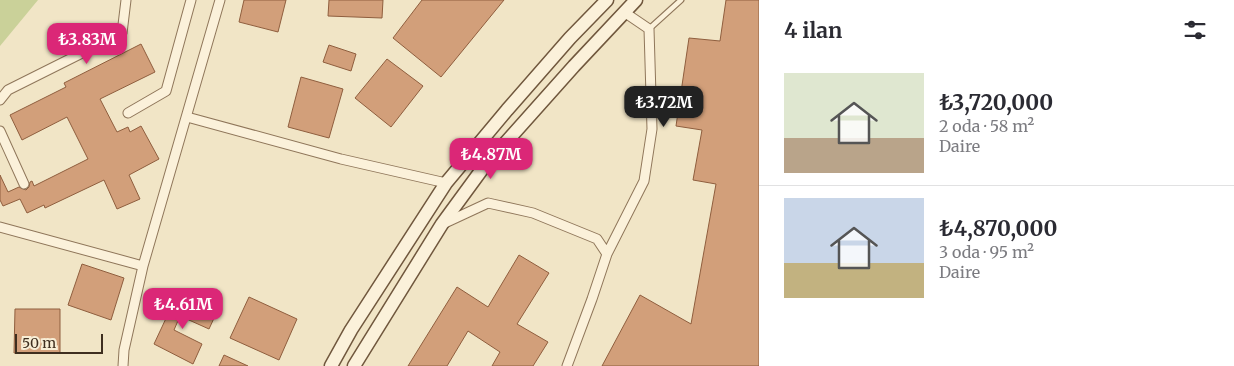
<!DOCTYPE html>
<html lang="tr">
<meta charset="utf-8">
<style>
:root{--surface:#fff;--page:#f2f2f3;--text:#2b2b33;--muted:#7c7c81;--line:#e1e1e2;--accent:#db2777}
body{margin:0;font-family:Merriweather,serif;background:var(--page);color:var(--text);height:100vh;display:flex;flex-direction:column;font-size:19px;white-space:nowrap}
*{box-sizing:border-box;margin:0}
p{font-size:16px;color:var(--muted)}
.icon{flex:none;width:28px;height:28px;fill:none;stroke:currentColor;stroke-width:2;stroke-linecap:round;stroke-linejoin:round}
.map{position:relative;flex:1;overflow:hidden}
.drawer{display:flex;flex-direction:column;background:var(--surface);width:475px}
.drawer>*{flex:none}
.scale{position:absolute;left:15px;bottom:12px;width:88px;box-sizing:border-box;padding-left:5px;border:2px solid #3e2e1f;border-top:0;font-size:14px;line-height:18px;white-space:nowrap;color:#3e2e1f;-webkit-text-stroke:4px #f8eed6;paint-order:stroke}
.price{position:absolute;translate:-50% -42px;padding:0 11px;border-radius:10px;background:var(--accent);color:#fff;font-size:16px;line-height:32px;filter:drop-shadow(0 1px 2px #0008)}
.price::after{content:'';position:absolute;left:50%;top:30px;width:15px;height:11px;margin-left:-8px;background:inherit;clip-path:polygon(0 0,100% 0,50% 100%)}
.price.selected{background:#222;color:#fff}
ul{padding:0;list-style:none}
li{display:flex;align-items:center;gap:15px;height:125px;padding:0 25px}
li+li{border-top:1px solid var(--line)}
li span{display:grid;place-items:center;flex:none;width:140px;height:100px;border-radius:0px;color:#555}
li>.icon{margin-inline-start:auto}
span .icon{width:60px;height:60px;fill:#fffc;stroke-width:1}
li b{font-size:21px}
h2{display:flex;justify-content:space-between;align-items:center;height:60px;padding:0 25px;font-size:21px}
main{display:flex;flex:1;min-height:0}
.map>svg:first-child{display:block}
</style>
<main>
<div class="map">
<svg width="759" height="366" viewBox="0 0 759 366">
<rect width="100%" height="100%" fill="#f1e5c6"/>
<path fill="#cad199" d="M0 0H38L0 46Z"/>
<path fill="#d29f7a" stroke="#8f5e3e" d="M244 0H286L278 32 239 22Z
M329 0H383L382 18 328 16Z
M422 0H504L441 77 393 38Z
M726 0H759V366H602L640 295 691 324 716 184 693 180 702 130 676 126 689 38 720 41Z
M141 44 155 72 100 99 117 132 128 127 130 132 141 126 159 159 129 175 140 199 117 209 104 180 45 208 44 205 27 213 20 199 3 206 0 200V175L8 192 19 187 26 190 29 187 30 182 32 181 34 186 88 159 67 117 22 140 10 115 66 87 64 83Z
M329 45 356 54 351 71 323 62Z
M387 59 423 86 391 127 355 98Z
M301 77 343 89 329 138 288 127Z
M519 255 549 273 517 324 548 342 533 366H492L500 352 468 331 447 366H408L457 287 488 307Z
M82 264 124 278 111 320 68 305Z
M176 297 215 316 209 329 180 316 174 330 202 344 193 364 154 344Z
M249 297 297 319 279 360 230 338Z
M15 309H60V353H14Z
M224 355 248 366H219Z"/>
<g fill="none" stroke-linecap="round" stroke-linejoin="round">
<g stroke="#8f765a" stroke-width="7">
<path id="service" d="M649 29 681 0"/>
</g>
<g stroke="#8f765a" stroke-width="11">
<path id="minor" d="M0 100 8 90 122 33 126 0
M128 113 166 91 191 0
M187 117 341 159 446 183
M0 131 24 184
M445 223 488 203 533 213 597 239 607 254 592 299 567 366
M0 227 143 266
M607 254 644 181 652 129 649 29 624 12
M123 366 124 350 143 266 220 0"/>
</g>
<g stroke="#70573d" stroke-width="15">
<path id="secondary" d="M331 366 351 330 446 183 507 110 570 38 607 0
M354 366 442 224 483 168 574 66 636 0"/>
</g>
<use href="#service" stroke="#fbf1da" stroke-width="4.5"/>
<use href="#minor" stroke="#fbf1da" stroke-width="9"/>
<use href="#secondary" stroke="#fbf1da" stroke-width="12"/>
</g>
</svg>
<div class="scale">50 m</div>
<b class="price" style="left:87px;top:65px">₺3.83M</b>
<b class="price selected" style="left:664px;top:128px">₺3.72M</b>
<b class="price" style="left:491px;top:180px">₺4.87M</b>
<b class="price" style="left:183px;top:330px">₺4.61M</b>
</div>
<section class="drawer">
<h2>4 ilan<svg class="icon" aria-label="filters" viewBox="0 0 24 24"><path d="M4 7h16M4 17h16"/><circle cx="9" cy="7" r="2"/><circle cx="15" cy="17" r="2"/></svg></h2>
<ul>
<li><span style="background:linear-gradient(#dfe7d0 65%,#b9a48a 0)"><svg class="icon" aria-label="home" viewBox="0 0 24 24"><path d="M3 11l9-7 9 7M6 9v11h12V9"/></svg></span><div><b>₺3,720,000</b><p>2 oda · 58 m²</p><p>Daire</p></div></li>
<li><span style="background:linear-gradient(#c9d6e8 65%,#c2b280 0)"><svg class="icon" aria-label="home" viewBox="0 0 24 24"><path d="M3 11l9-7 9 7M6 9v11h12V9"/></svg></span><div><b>₺4,870,000</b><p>3 oda · 95 m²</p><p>Daire</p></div></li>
</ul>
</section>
</main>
